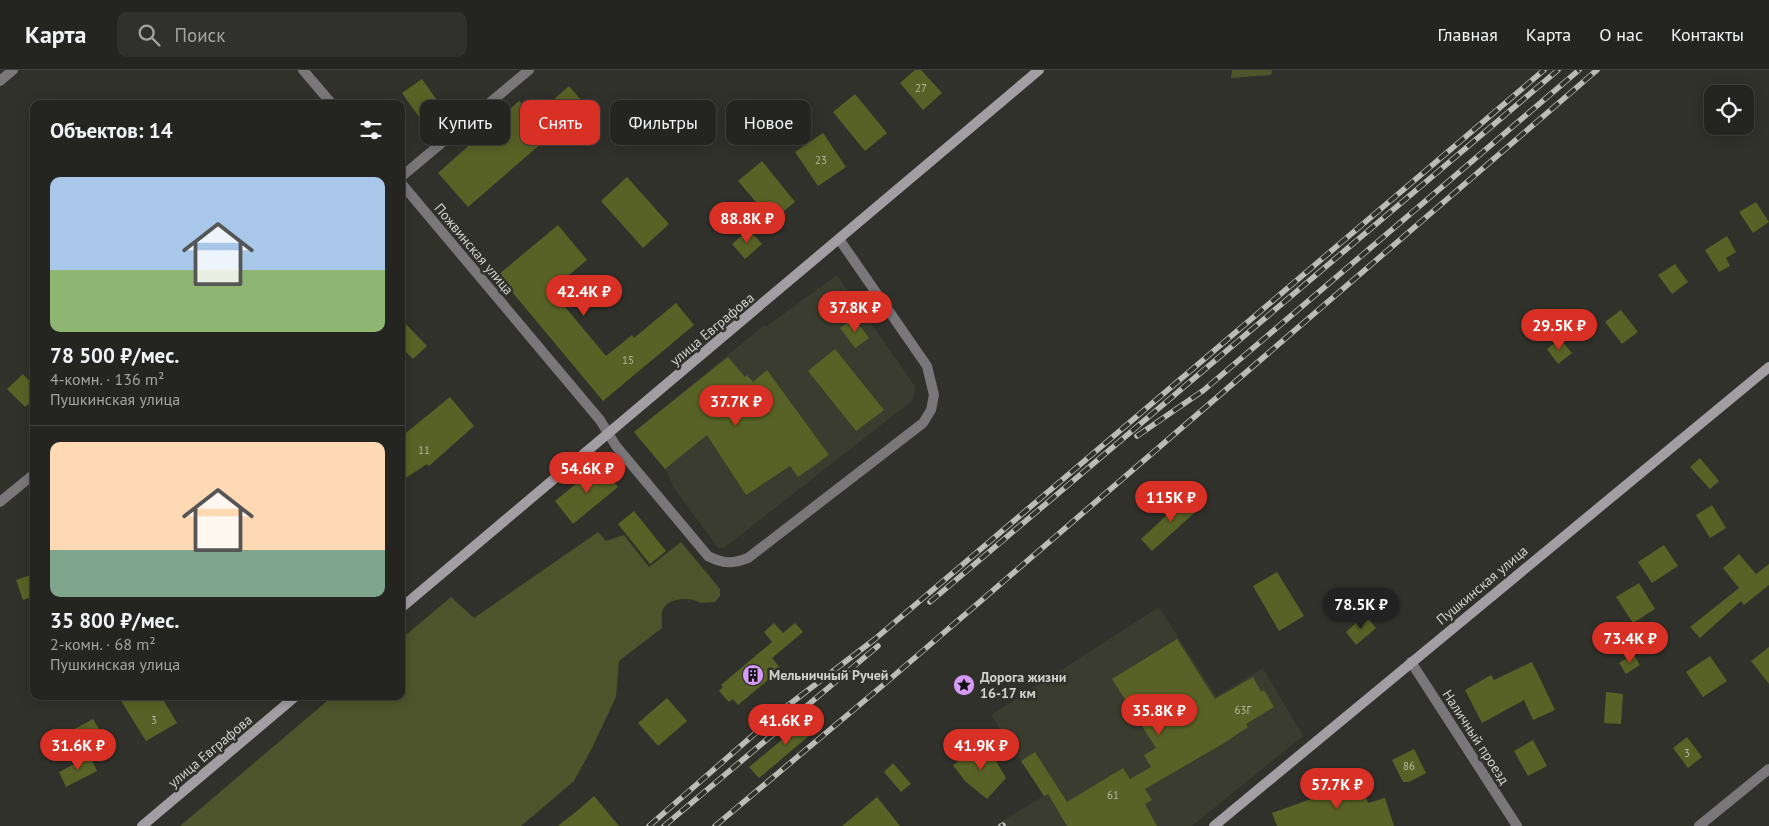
<!DOCTYPE html>
<html lang="ru">
<meta charset="utf-8">
<style>
:root{--surface:#242520;--page:#30312d;--text:#f1f3f6;--muted:#a3a5a5;--line:#41423e;--accent:#d93025}
body{margin:0;font-family:"PT Sans",sans-serif;background:var(--page);color:var(--text);height:100vh;display:flex;flex-direction:column;font-size:19px;white-space:nowrap}
*{box-sizing:border-box;margin:0}
p{font-size:16px;color:var(--muted)}
.icon{flex:none;width:28px;height:28px;fill:none;stroke:currentColor;stroke-width:2;stroke-linecap:round;stroke-linejoin:round}
.map{position:relative;flex:1;overflow:hidden}
.panel{position:absolute;left:30px;top:30px;width:375px;height:600px;display:flex;flex-direction:column;background:var(--surface);border-radius:10px;box-shadow:0 2px 12px #0003,0 0 0 1px var(--line)}
.panel>*{flex:none}
.hud{position:absolute;left:420px;top:30px;width:475px;height:45px;display:flex;gap:10px}
.tools{position:absolute;left:1704px;top:15px;display:grid;gap:10px}
.tools a{display:grid;place-items:center;width:50px;height:50px;border-radius:10px;background:var(--surface);box-shadow:0 2px 12px #0003,0 0 0 1px var(--line);font-size:25px}
.price{position:absolute;translate:-50% -42px;padding:0 11px;border-radius:18px;background:var(--accent);color:#fff;font-size:16px;line-height:32px;filter:drop-shadow(0 1px 2px #0008)}
.price::after{content:'';position:absolute;left:50%;top:30px;width:15px;height:11px;margin-left:-8px;background:inherit;clip-path:polygon(0 0,100% 0,50% 100%)}
.price.active{background:#222;color:#fff}
ul{padding:0;list-style:none}
li{display:grid;align-content:center;gap:10px;height:265px;padding:0 20px}
li+li{border-top:1px solid var(--line)}
li span{display:grid;place-items:center;height:155px;border-radius:10px;color:#555}
li>.icon{margin-inline-start:auto}
span .icon{width:90px;height:90px;fill:#fffc;stroke-width:1}
li b{font-size:21px}
h2{display:flex;justify-content:space-between;align-items:center;height:60px;padding:0 20px;font-size:21px}
.pill{padding:0 18px;border-radius:10px;background:var(--surface);box-shadow:0 2px 12px #0003,0 0 0 1px var(--line);font-size:18px;line-height:45px}
.pill.active{background:var(--accent);color:#fff}
header{display:flex;align-items:center;gap:30px;box-sizing:border-box;height:70px;padding:0 25px;background:var(--surface);border-bottom:1px solid var(--line)}
header strong{font-size:24px}
nav{display:flex;gap:28px;margin-inline-start:auto;font-size:18px}
.search{width:350px;height:45px;background:var(--page);display:flex;align-items:center;gap:12px;box-sizing:border-box;padding:0 18px;border-radius:10px;color:var(--muted);font-size:19px}
.map>svg:first-child{display:block}
</style>
<header>
<strong>Карта</strong>
<div class="search"><svg class="icon" aria-label="search" viewBox="0 0 24 24"><circle cx="10" cy="10" r="6"/><path d="M15 15l6 6"/></svg>Поиск</div>
<nav><a>Главная</a><a>Карта</a><a>О нас</a><a>Контакты</a></nav>
</header>
<div class="map">
<svg width="1769" height="756" viewBox="0 0 1769 756">
<rect width="100%" height="100%" fill="#30312a"/>
<path fill="#393c2e" d="M837 205 915 316 913 330 724 478H718L674 418 665 399 634 362 763 256H767Z
M1159 537 1216 626 1263 598 1303 666 1192 756H994L1044 726 991 645Z"/>
<path fill="#4e542b" d="M1232 0H1272L1271 5 1231 8Z
M598 462 606 471 624 465 649 497 681 472 720 519V526L715 532 700 533C690 526 665 528 662 542 661 546 662 553 662 558L619 591 616 627 593 676 574 711 521 756H180L333 626H401V569L451 527 474 548Z"/>
<path fill="#596226" d="M915 0H921L942 23 923 40 900 13Z
M422 9 439 33 419 47 402 23Z
M569 16 601 53 585 67 553 30Z
M855 24 887 63 865 81 833 42Z
M519 31 550 66 468 137 438 103Z
M823 63 846 97 818 116 795 82Z
M762 91 795 132 772 151 738 111Z
M627 107 669 154 643 178 601 131Z
M1756 132 1769 152 1753 163 1739 142Z
M558 155 587 190 551 220 606 286 632 265 634 268 676 233 694 255 603 331 498 205Z
M749 160 762 174 745 189 732 174Z
M1727 166 1736 182 1726 188 1730 196 1719 202 1705 180Z
M1675 194 1688 212 1672 224 1658 205Z
M1621 240 1638 262 1622 274 1605 252Z
M854 248 869 268 855 278 840 258Z
M401 249 427 276 413 289 401 277Z
M1560 269 1572 283 1558 294 1547 279Z
M835 279 884 340 856 361 808 301Z
M728 287 745 307 747 305 753 312 767 300 829 385 798 407 790 396 746 425 707 365 665 399 634 362Z
M23 304 34 316V329L25 337 7 319Z
M450 327 474 356 429 396 427 394 401 411V367Z
M1700 388 1719 411 1710 419 1690 397Z
M599 395 606 402 612 403V410L618 417 573 454 555 431Z
M1190 424 1201 437 1152 481 1141 469Z
M1712 435 1726 458 1710 468 1696 445Z
M634 441 666 481 650 494 618 454Z
M1664 475 1678 496 1652 513 1638 492Z
M1739 484 1756 504 1769 494V515L1744 535 1741 531 1700 568 1690 557 1739 518 1723 498Z
M1277 502 1304 546 1279 561 1253 516Z
M34 504V526L23 530 16 510Z
M1639 513 1655 539 1633 553 1616 527Z
M1365 545 1376 558 1356 575 1346 562Z
M774 553 783 563 795 553 803 562 772 588 781 599 738 635 733 629 729 632 719 621 723 617 721 615 772 572 764 562Z
M1177 569 1215 629 1253 607 1261 622 1264 620 1274 637 1246 654 1248 657 1224 673 1145 719 1152 730 1145 734 1157 756H1067L1048 724 1044 726 1021 691 1035 682 1067 732 1123 698 1130 709 1151 697 1144 685 1156 678 1112 609Z
M1769 577V614L1751 591Z
M1633 584 1640 595 1626 604 1619 593Z
M1710 586 1727 611 1703 627 1686 602Z
M1532 592 1555 640 1533 650 1524 630 1482 653 1465 620 1491 605 1494 610Z
M1606 622 1623 624 1621 654 1604 653Z
M118 626H161L177 653 146 671Z
M667 628 687 651 658 676 638 653Z
M814 643 823 654 759 708 749 697Z
M93 649 102 664 77 678 69 662Z
M1687 667 1702 687 1688 698 1673 678Z
M1533 670 1547 696 1528 706 1514 681Z
M986 674 1006 708 987 729 965 711 953 695Z
M1414 679 1426 703 1409 712H1403L1392 690Z
M90 686 97 701 66 717 59 702Z
M893 693 911 714 901 722 884 702Z
M1361 711 1368 733 1385 728 1394 756H1277L1272 743Z
M594 726 619 756H558L578 740Z
M877 727 900 756H842Z"/>
<g fill="none" stroke-linecap="round" stroke-linejoin="round">
<path stroke="#79777a" stroke-width="10" d="M303 0 332 34
M0 11 13 0
M401 107 529 0
M401 113 600 350 616 376 708 486C723 494 732 494 748 488L923 353 931 340 934 325 927 296 839 169
M0 432 34 404
M1411 592 1517 756
M1699 756 1769 699"/>
<path stroke="#a29ea4" stroke-width="10" d="M401 538 1039 0
M142 756 296 626
M1214 756 1769 297"/>
<g stroke="#bbbcb7" stroke-width="5.5">
<path id="rail" d="M1137 366 1204 320 1579 0
M930 532 1558 0
M649 756 782 640 875 569 1544 0
M664 756 878 576
M715 756 882 616 1597 0
M1001 756 1003 755"/>
</g>
<use href="#rail" stroke="#30312a" stroke-width="4" stroke-dasharray="11" stroke-linecap="butt"/>
</g>
<defs>
<g id="building-disc" transform="scale(1.125)"><circle r="9.5" fill="#d89af8" stroke="#30312a"/><path d="M-4-6H4V6H1V3H-1V6H-4ZM-2.5-4.3h1.7v1.8h-1.7ZM.8-4.3h1.7v1.8H.8ZM-2.5-1h1.7V.8h-1.7ZM.8-1h1.7V.8H.8Z" fill="#111"/></g>
<g id="sight-disc" transform="scale(1.125)"><circle r="9.5" fill="#d89af8" stroke="#30312a"/><path d="M0-6L1.8-2.2L6-1.7L2.9 1.2L3.7 5.4L0 3.3L-3.7 5.4L-2.9 1.2L-6-1.7L-1.8-2.2Z" fill="#111"/></g>
</defs>
<g fill-rule="evenodd">
<use href="#building-disc" x="753" y="605"/>
<use href="#sight-disc" x="964" y="615"/>
</g>
<g text-anchor="middle" dominant-baseline="central" stroke-width="5" stroke-linejoin="round" paint-order="stroke">
<g font-size="11" fill="#b3b6a3">
<text x="921" y="18">27</text>
<text x="821" y="90">23</text>
<text x="628" y="290">15</text>
<text x="424" y="380">11</text>
<text x="1243" y="640">63Г</text>
<text x="154" y="650">3</text>
<text x="1687" y="683">3</text>
<text x="1409" y="696">86</text>
<text x="1113" y="725">61</text>
</g>
<g font-size="14" fill="#d1d2cd" stroke="#30312a">
<text transform="translate(474 179) rotate(50)">Пожвинская улица</text>
<text transform="translate(712 259) rotate(-40)">улица Евграфова</text>
<text transform="translate(1482 515) rotate(-40)">Пушкинская улица</text>
<text transform="translate(1476 667) rotate(57)">Наличный проезд</text>
<text transform="translate(210 681) rotate(-40)">улица Евграфова</text>
</g>
<g font-size="14" font-weight="bold" fill="#d1d2cd" stroke="#30312a" text-anchor="start">
<text x="769" y="605">Мельничный Ручей</text>
<text x="980" y="607">Дорога жизни<tspan x="980" dy="16">16-17 км</tspan></text>
</g>
</g>
</svg>
<div class="tools">
<a><svg class="icon" aria-label="locate" viewBox="0 0 24 24"><circle cx="12" cy="12" r="6"/><path d="M12 2v4M12 18v4M2 12h4M18 12h4"/></svg></a>
</div>
<b class="price" style="left:747px;top:174px">88.8K ₽</b>
<b class="price" style="left:584px;top:247px">42.4K ₽</b>
<b class="price" style="left:855px;top:263px">37.8K ₽</b>
<b class="price" style="left:1559px;top:281px">29.5K ₽</b>
<b class="price" style="left:736px;top:357px">37.7K ₽</b>
<b class="price" style="left:587px;top:424px">54.6K ₽</b>
<b class="price" style="left:1171px;top:453px">115K ₽</b>
<b class="price active" style="left:1361px;top:560px">78.5K ₽</b>
<b class="price" style="left:1630px;top:594px">73.4K ₽</b>
<b class="price" style="left:1159px;top:666px">35.8K ₽</b>
<b class="price" style="left:786px;top:676px">41.6K ₽</b>
<b class="price" style="left:78px;top:701px">31.6K ₽</b>
<b class="price" style="left:981px;top:701px">41.9K ₽</b>
<b class="price" style="left:1337px;top:740px">57.7K ₽</b>
<div class="hud">
<a class="pill">Купить</a>
<a class="pill active">Снять</a>
<a class="pill">Фильтры</a>
<a class="pill">Новое</a>
</div>
<section class="panel">
<h2>Объектов: 14<svg class="icon" aria-label="filters" viewBox="0 0 24 24"><path d="M4 7h16M4 17h16"/><circle cx="9" cy="7" r="2"/><circle cx="15" cy="17" r="2"/></svg></h2>
<ul>
<li><span style="background:linear-gradient(#a9c7e8 60%,#8fb573 0)"><svg class="icon" aria-label="home" viewBox="0 0 24 24"><path d="M3 11l9-7 9 7M6 9v11h12V9"/></svg></span><div><b>78 500 ₽/мес.</b><p>4-комн. · 136 m²</p><p>Пушкинская улица</p></div></li>
<li><span style="background:linear-gradient(#ffd9b3 70%,#7fa58c 0)"><svg class="icon" aria-label="home" viewBox="0 0 24 24"><path d="M3 11l9-7 9 7M6 9v11h12V9"/></svg></span><div><b>35 800 ₽/мес.</b><p>2-комн. · 68 m²</p><p>Пушкинская улица</p></div></li>
</ul>
</section>
</div>
